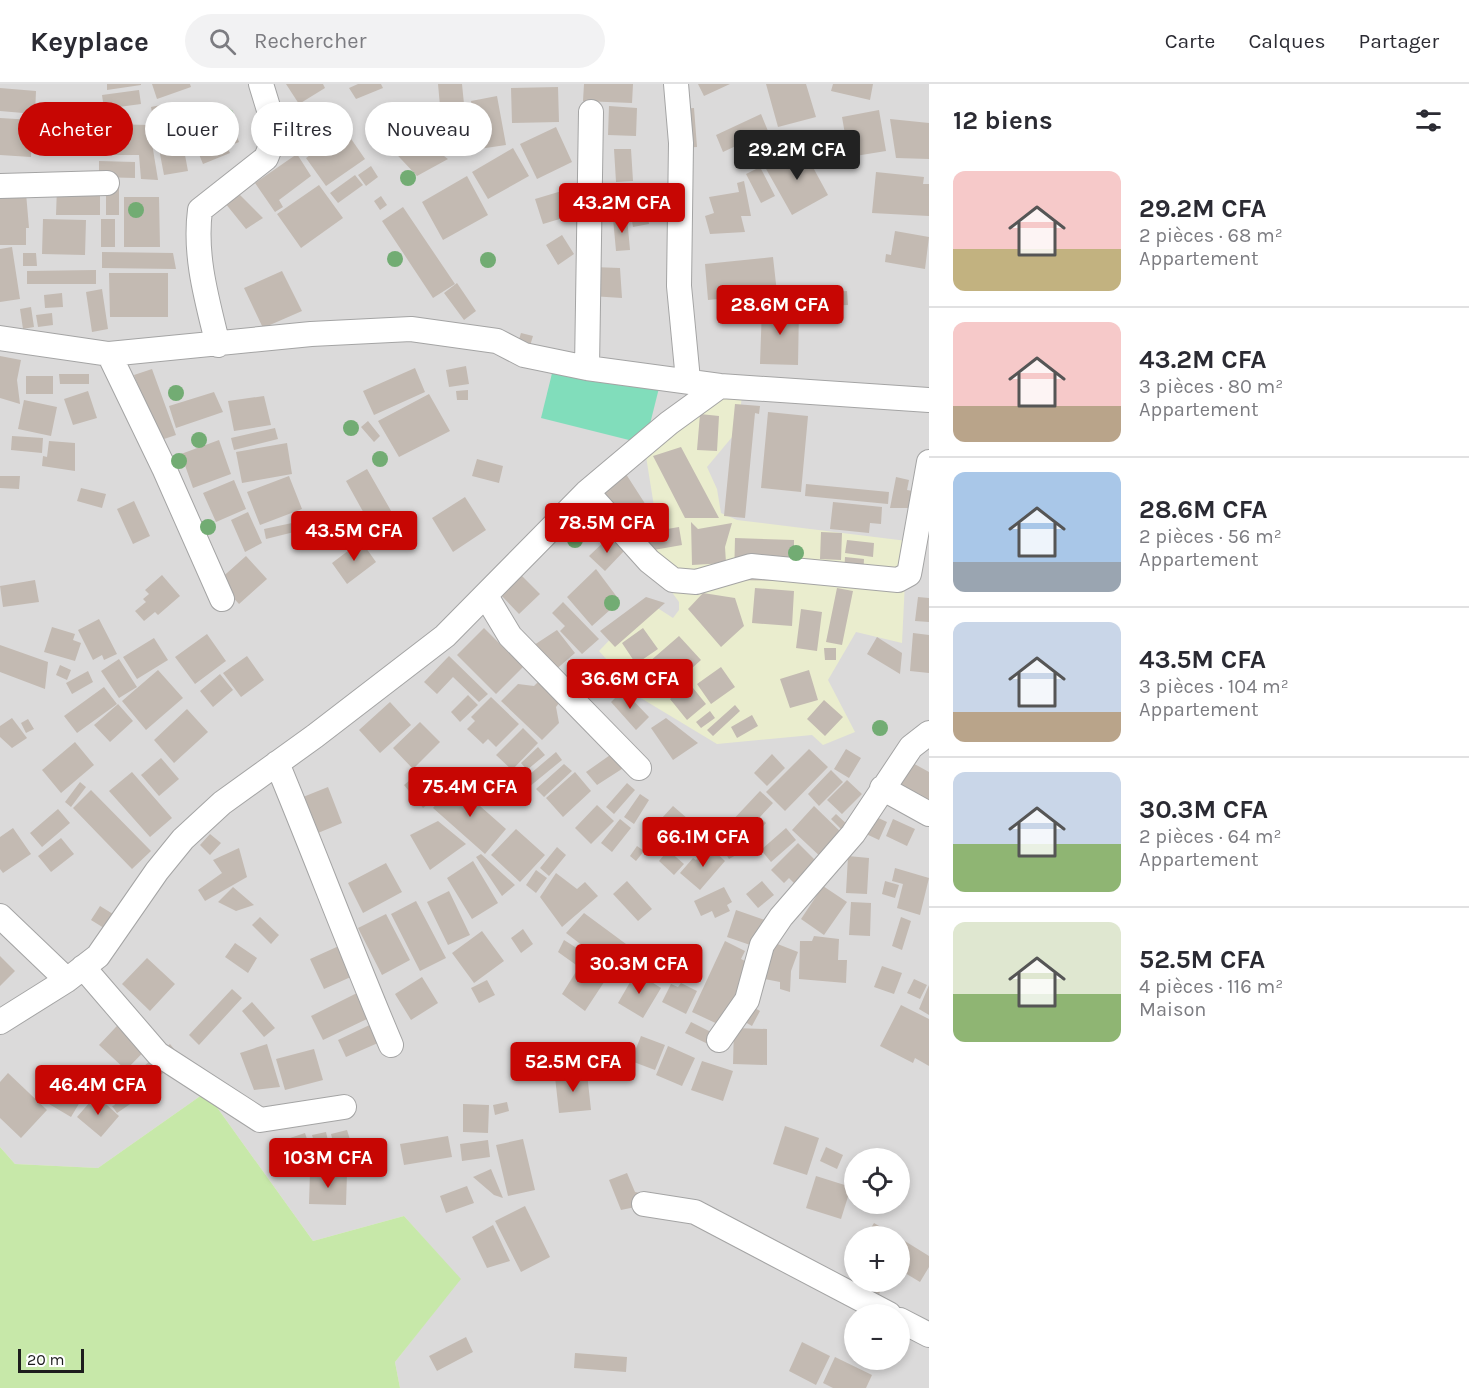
<!DOCTYPE html>
<html lang="fr">
<meta charset="utf-8">
<style>
:root{--surface:#fff;--page:#f2f2f3;--text:#2b2b33;--muted:#7c7c81;--line:#e1e1e2;--accent:#c70603}
body{margin:0;font-family:Karla,sans-serif;background:var(--page);color:var(--text);height:100vh;display:flex;flex-direction:column;font-size:22px;white-space:nowrap}
*{box-sizing:border-box;margin:0}
p{font-size:20px;color:var(--muted)}
.icon{flex:none;width:33px;height:33px;fill:none;stroke:currentColor;stroke-width:2;stroke-linecap:round;stroke-linejoin:round}
.map{position:relative;flex:1;overflow:hidden}
.drawer{display:flex;flex-direction:column;background:var(--surface);width:540px}
.drawer>*{flex:none}
.banner{position:absolute;left:18px;top:18px;width:570px;height:54px;display:flex;gap:12px}
.buttons{position:absolute;left:844px;top:1064px;display:grid;gap:12px}
.buttons a{display:grid;place-items:center;width:66px;height:66px;border-radius:50%;background:var(--surface);box-shadow:0 3px 9px #0003;font-size:30px}
.scale{position:absolute;left:18px;bottom:15px;width:66px;box-sizing:border-box;padding-left:6px;border:3px solid #1d1d1d;border-top:0;font-size:16px;line-height:21px;white-space:nowrap;color:#1d1d1d;-webkit-text-stroke:4px #fff;paint-order:stroke}
.price{position:absolute;translate:-50% -51px;padding:0 14px;border-radius:6px;background:var(--accent);color:#fff;font-size:20px;line-height:39px;filter:drop-shadow(0 2px 3px #0008)}
.price::after{content:'';position:absolute;left:50%;top:36px;width:18px;height:14px;margin-left:-9px;background:inherit;clip-path:polygon(0 0,100% 0,50% 100%)}
.price.selected{background:#222;color:#fff}
ul{padding:0;list-style:none}
li{display:flex;align-items:center;gap:18px;height:150px;padding:0 24px}
li+li{border-top:2px solid var(--line)}
li span{display:grid;place-items:center;flex:none;width:168px;height:120px;border-radius:12px;color:#555}
li>.icon{margin-inline-start:auto}
span .icon{width:72px;height:72px;fill:#fffc;stroke-width:1}
li b{font-size:26px}
h2{display:flex;justify-content:space-between;align-items:center;height:72px;padding:0 24px;font-size:26px}
.tag{padding:0 21px;border-radius:27px;background:var(--surface);box-shadow:0 3px 9px #0003;font-size:21px;line-height:54px}
.tag.selected{background:var(--accent);color:#fff}
header{display:flex;align-items:center;gap:36px;box-sizing:border-box;height:84px;padding:0 30px;background:var(--surface);border-bottom:2px solid var(--line)}
header strong{font-size:28px}
nav{display:flex;gap:33px;margin-inline-start:auto;font-size:21px}
.search{width:420px;height:54px;background:var(--page);display:flex;align-items:center;gap:15px;box-sizing:border-box;padding:0 21px;border-radius:33px;color:var(--muted);font-size:22px}
main{display:flex;flex:1;min-height:0}
.map>svg:first-child{display:block}
</style>
<header>
<strong>Keyplace</strong>
<div class="search"><svg class="icon" aria-label="search" viewBox="0 0 24 24"><circle cx="10" cy="10" r="6"/><path d="M15 15l6 6"/></svg>Rechercher</div>
<nav><a>Carte</a><a>Calques</a><a>Partager</a></nav>
</header>
<main>
<div class="map">
<svg width="929" height="1304" viewBox="0 0 929 1304">
<rect width="100%" height="100%" fill="#eeeae3"/>
<path fill="#dbdada" fill-rule="evenodd" d="M0 0H929V1304H400L395 1278 460 1195 404 1132 313 1157 206 1008 98 1084 15 1080 0 1063ZM855 1074H900V1119H855ZM855 1152H900V1197H855ZM855 1230H900V1275H855Z"/>
<path fill="#eaedce" d="M723 311H742L738 346 707 383 717 405 721 429 737 436 907 457 902 559 856 548 828 596 855 648 823 661 812 651 717 660 596 587 607 576 599 567 621 544 656 523 673 534 679 526V518L633 454 638 445 656 435 645 366Z"/>
<path fill="#c7e8a9" d="M206 1008 313 1157 404 1132 461 1195 395 1278 400 1304H0V1063L15 1080 98 1084Z"/>
<path fill="#81ddbb" d="M557 269 661 296 645 360 541 334Z"/>
<path fill="#c3bab2" d="M107 0H141V1L107 6Z
M152 0H190L191 3 157 15Z
M286 0H323L325 4 299 20Z
M358 0H381L383 4 356 15 349 4Z
M438 0H462L464 20 440 22Z
M584 0H633L632 19 583 17Z
M698 0H730L704 12Z
M766 0H806L816 33 778 43Z
M833 0H873L870 16 831 7Z
M558 3 559 38 512 39 511 4Z
M0 4 36 7 35 30 0 27Z
M139 6 141 20 104 25 102 11Z
M497 12 506 61 479 65 471 17Z
M175 18 188 87 164 91 151 23Z
M609 22 637 24 636 52 608 51Z
M694 24 697 63 680 64 677 25Z
M879 26 886 67 849 73 842 33Z
M42 30 100 33 99 58 40 55Z
M228 30 239 58 227 63 230 69 203 80 189 46Z
M761 30 768 47 723 68 716 51Z
M0 34 33 36 31 73 0 71Z
M890 35 929 39V75L896 74Z
M108 40 149 41 158 96 141 95 139 71H108Z
M556 43 572 78 537 95 520 60Z
M345 46 365 75 326 102 306 74Z
M399 53H419L448 75 417 92 385 58Z
M802 63 828 111 792 131 765 83Z
M513 64 529 92 488 115 472 88Z
M614 65H631L633 97 616 98Z
M297 70 311 92 279 116 283 123 275 128 255 99Z
M99 77 135 78V94L99 93Z
M371 82 378 93 366 102 358 91Z
M760 83 775 112 761 119 746 90Z
M876 88 924 93 923 100H929V132L872 129Z
M355 91 363 101 338 119 330 109Z
M467 92 488 131 443 156 422 118Z
M744 97 751 132H741L745 148 710 150 705 132 714 129 709 113 739 108 737 99Z
M319 101 343 134 301 164 277 130Z
M57 103H100V131H56Z
M106 103 119 104V131H106Z
M565 106 573 131 543 140 535 115Z
M237 108 263 134 246 145 221 114Z
M0 109H26L29 144H26V161H0Z
M381 112 387 121 380 126 374 117Z
M124 113H159L160 163H124Z
M646 121 649 140 633 143 630 124Z
M403 123 455 200 433 214 382 137Z
M627 133 630 166 616 167 613 134Z
M43 135 86 136 85 171 42 170Z
M101 135H115V163H101Z
M895 147 929 153 925 185 885 178 886 170 891 171Z
M562 151 574 170 558 181 546 161Z
M12 163 20 215 0 218V165Z
M102 168 173 169 176 185 102 184Z
M23 169H36L37 182H23Z
M773 173 777 209 708 216 705 180Z
M593 183 620 184 622 214 591 212Z
M96 186V200H27V187Z
M282 187 302 227 263 244 244 204Z
M109 189H168V233H110Z
M457 199 476 227 464 236 444 209Z
M102 205 108 245 92 248 86 208Z
M847 207 848 221 823 222V230L809 231 808 210Z
M62 209 63 223 45 224 44 211Z
M31 223 34 243 23 245 20 225Z
M762 223 799 224 798 281 760 280Z
M52 229 53 241 38 243 36 231Z
M521 249 533 252 529 265 517 262Z
M0 272 21 276 17 296 20 320 0 314Z
M466 282 469 300 449 303 446 286Z
M415 284 425 308 374 331 363 307Z
M152 285 176 351 152 359 153 342 134 291Z
M59 290H89V300H60Z
M26 292H53V310H26Z
M468 306V316H457L456 307Z
M88 307 97 334 73 341 64 315Z
M214 308 223 328 176 344 169 322Z
M429 310 450 347 399 373 378 337Z
M264 312 271 341 234 347 228 317Z
M24 316 57 323 51 352 18 345Z
M735 320 760 322 759 330 755 329 745 434 724 432Z
M768 328 808 332 801 408 761 404Z
M700 330 719 332 717 367 697 366Z
M368 337 380 352 374 358 361 343Z
M275 344 278 355 234 366 231 354Z
M12 352 43 354 42 369 11 366Z
M219 356 231 390 193 404 181 370Z
M49 357 75 359V387L42 382 43 372 47 373Z
M287 359 292 390 242 399 236 368Z
M681 363 719 434H685L653 372Z
M477 375 503 382 499 399 472 392Z
M367 385 398 439 376 451 346 397Z
M624 387 653 432 629 448 599 403Z
M0 392H20L19 405 0 404Z
M289 392 302 425 260 441 247 408Z
M896 393 909 396 907 406 917 408 914 424H890Z
M234 396 246 425 216 438 203 409Z
M806 400 889 408 888 420 805 412Z
M81 404 106 410 102 424 77 417Z
M465 413 486 446 453 468 432 434Z
M134 417 150 452 133 460 117 425Z
M833 418 882 423 881 440 870 439 869 449 830 445Z
M248 428 262 459 245 468 231 436Z
M325 429 326 443 302 444 301 431Z
M691 438 698 445 732 439 725 463 726 479 692 481Z
M292 439 294 448 266 455 264 445Z
M679 443 682 461 648 467 644 449Z
M821 448 842 449 841 476 820 475Z
M610 452 624 467 605 487 589 472Z
M735 454 794 456V497L734 496Z
M847 456 874 459 873 473 845 469Z
M361 457 376 478 347 500 332 479Z
M246 472 267 495 239 520 218 497Z
M845 473 864 475 863 494 844 492Z
M596 485 620 517 592 542 567 513Z
M518 488 540 510 519 530 498 508Z
M162 491 180 512 158 531 155 528 144 537 135 527 146 518 143 515 149 510 145 506Z
M35 496 39 518 3 523 0 502Z
M755 504 794 507 792 542 752 539Z
M837 504 853 507 842 561 826 558Z
M703 509 735 514 744 542 721 563 688 525Z
M646 513 665 519 615 563 600 547Z
M918 513 929 514V538L915 537Z
M563 518 599 555 582 570 560 547 565 542 552 529Z
M801 525 822 528 817 567 796 564Z
M99 535 117 570 104 576 102 571 93 576 78 546Z
M52 543 75 550 73 556 81 559 75 577 44 568Z
M484 544 523 583 496 610 457 571Z
M643 544 658 565 636 580 622 559Z
M557 546 575 569 553 588 531 563Z
M913 549 929 551V589L910 587Z
M207 550 226 577 195 600 175 573Z
M679 552 701 576 671 603 649 578Z
M877 553 902 569 900 590 867 570Z
M154 554 168 576 137 595 123 573Z
M0 561 48 578 45 605 0 588Z
M824 564H836V576H825Z
M247 572 264 596 241 613 223 589Z
M449 572 488 610 479 618 453 593 437 610 424 598Z
M119 575 137 603 119 614 101 587Z
M645 580 654 593 644 601 634 587Z
M60 581 71 586 67 596 56 591Z
M721 583 735 603 711 620 697 600Z
M158 586 183 614 146 646 122 617Z
M809 586 818 616 790 624 780 595Z
M88 587 93 598 72 610 66 599Z
M220 590 233 606 213 623 200 607Z
M538 598 559 619 556 623 559 639 542 656 501 617 518 600 534 602Z
M689 599 706 620 687 636 670 615Z
M104 603 117 620 77 649 64 632Z
M623 606 649 633 636 646 611 618Z
M468 611 478 621 460 638 451 628Z
M491 613 519 640 496 663 488 655 483 660 467 645 475 637 471 633Z
M824 616 843 633 825 652 807 635Z
M390 618 411 641 380 669 359 646Z
M118 620 133 637 110 658 94 641Z
M735 621 740 627 713 652 707 646Z
M187 625 208 648 174 679 154 656Z
M710 627 715 634 701 644 696 638Z
M752 631 758 642 737 654 731 643Z
M12 634 27 654 12 664 0 653V642Z
M666 634 698 659 673 676 651 644Z
M28 635 34 645 26 649 21 639Z
M420 638 440 658 413 685 393 664Z
M523 644 538 659 512 686 496 671Z
M75 658 94 681 61 709 42 686Z
M538 663 545 671 527 686 521 679Z
M809 665 828 683 785 727 766 708Z
M846 665 861 674 849 694 834 685Z
M556 668 562 676 529 703 523 696Z
M613 669 625 683 597 701 586 688Z
M772 670 785 684 767 702 754 689Z
M161 674 179 695 159 712 141 691Z
M909 677 929 688V724L894 706Z
M564 680 572 687 544 713 536 705Z
M426 683 445 707 423 724 404 701Z
M831 686 843 698 819 722 808 710Z
M132 688 172 734 150 753 109 707Z
M575 688 591 707 563 733 546 714Z
M847 696 862 710 842 730 827 716Z
M80 698 86 703 71 723 65 718Z
M454 699 506 745 485 770 433 724Z
M627 699 635 706 614 730 606 723Z
M328 703 342 739 318 749 293 717Z
M91 706 151 767 132 785 73 724Z
M760 707 773 719 760 733 766 739 750 757 730 739Z
M640 710 649 716 634 740 624 733Z
M597 721 614 737 591 760 575 744Z
M673 722 688 735 676 748 661 735Z
M814 722 846 753 824 776 792 746Z
M58 725 70 739 42 763 30 749Z
M836 730 851 744 846 750 831 735Z
M872 731 887 738 879 756 864 749Z
M620 735 631 744 612 768 601 759Z
M893 735 915 745 907 762 886 752Z
M707 736 719 750 696 769 684 754Z
M438 737 466 760 430 786 410 751Z
M13 744 31 770 3 789 0 785V753Z
M732 744 745 766 729 775 716 754Z
M786 744 796 756 771 778 761 766Z
M516 745 545 771 520 798 491 771Z
M210 750 221 759 210 771 200 761Z
M61 754 74 770 51 788 38 772Z
M798 759 821 782 799 804 789 794 784 799 771 786Z
M637 762 644 767 636 777 630 772Z
M709 762 725 777 700 806 680 789 693 774 696 776Z
M557 763 566 771 549 792 540 784Z
M239 764 247 793 205 817 198 806 222 789 213 776Z
M668 766 684 780 674 791 659 777Z
M481 770 515 801 502 812 476 773Z
M848 772 869 774 867 810 846 809Z
M473 777 498 819 472 835 447 794Z
M386 779 402 808 363 829 348 799Z
M895 784 929 794 920 831 897 824 903 800 892 797Z
M536 786 547 794 536 809 526 801Z
M556 789 577 805 585 798 598 812 562 843 540 813Z
M627 797 652 825 638 837 613 810Z
M762 797 774 811 758 824 746 810Z
M885 797 899 801 895 814 882 810Z
M823 802 847 818 824 851 801 835Z
M233 803 254 821 236 827 218 818Z
M724 803 732 818 727 821 730 827 715 834 712 827 701 832 694 817Z
M449 807 470 851 448 861 427 818Z
M416 817 446 874 420 887 391 830Z
M851 818 871 819 870 852 849 851Z
M100 822 121 835 112 849 91 836Z
M736 826 765 836 756 863 727 853Z
M584 829 626 860 609 882 566 849Z
M386 830 410 876 382 891 358 844Z
M260 833 279 851 271 860 252 841Z
M901 833 911 837 902 866 892 862Z
M523 845 533 860 521 869 511 854Z
M482 847 504 877 474 899 452 869Z
M814 852 839 855 838 876H847L846 899 799 895 800 857H812Z
M564 856 612 886 585 927 562 910 579 883 558 868Z
M350 857 364 887 324 905 310 875Z
M725 857 745 867 741 875 753 881 724 943 692 928Z
M235 859 257 874 248 889 225 873Z
M775 859 798 868 791 887 790 908 780 905V898L760 894Z
M0 872 15 887 0 902Z
M147 874 175 900 150 927 122 900Z
M882 882 902 889 894 910 874 903Z
M636 888 661 904 643 934 618 919Z
M422 893 438 919 411 936 395 910Z
M914 895 927 901 920 915 907 909Z
M487 896 495 911 479 919 471 904Z
M681 899 697 907 686 930 662 918 671 900 678 903Z
M929 901V931L919 925Z
M232 905 242 914 199 961 189 951Z
M357 909 369 934 323 956 311 932Z
M252 918 275 944 264 953 242 927Z
M746 919 760 927 752 942 738 934Z
M901 921 929 935V982L915 974 913 979 880 962Z
M131 927 158 953 126 986 99 961Z
M378 937 387 955 346 973 338 956Z
M691 938 713 949 708 960 685 949Z
M734 944 767 945V981L733 980Z
M641 952 665 961 655 986 631 977Z
M170 960 181 974 150 1000 137 988Z
M267 960 280 1003 254 1006 240 969Z
M668 962 695 974 682 1002 656 991Z
M314 965 323 996 285 1006 276 975Z
M702 977 733 987 723 1017 691 1006Z
M63 987 89 1003 71 1033 44 1017Z
M125 987 129 993 134 990 141 1001 137 1004 142 1012 117 1029 112 1022 115 1021 103 1003Z
M8 989 47 1026 21 1054 0 1034V998Z
M587 989 591 1026 559 1029 555 993Z
M96 1011 119 1032 101 1053 77 1033Z
M507 1018 509 1027 495 1031 493 1021Z
M463 1020 489 1021 488 1049 463 1048Z
M785 1042 819 1054 807 1091 773 1080Z
M347 1046 352 1062 335 1067 331 1050Z
M326 1048 329 1061 316 1065 312 1051Z
M305 1049 310 1064 295 1070 290 1054Z
M448 1052 452 1073 404 1081 400 1060Z
M523 1055 535 1106 508 1112 496 1061Z
M488 1056 490 1073 462 1077 460 1060Z
M826 1063 843 1071 837 1085 820 1077Z
M327 1067 344 1073 339 1088 323 1083Z
M376 1069V1091H352V1070Z
M491 1085 503 1114 494 1111 473 1093Z
M310 1088 347 1089 346 1121 309 1120Z
M627 1089 635 1108 640 1109 645 1121 621 1126 609 1096Z
M816 1092 851 1103 841 1135 806 1124Z
M467 1102 474 1119 446 1129 440 1112Z
M525 1122 550 1173 521 1188 495 1137Z
M874 1139 896 1152H866Z
M493 1141 510 1177 487 1184 472 1153Z
M900 1154 929 1172V1183L920 1198 900 1186Z
M856 1197H885L879 1210 855 1200Z
M466 1253 473 1268 437 1287 429 1272Z
M802 1258 830 1272 816 1301 789 1287Z
M575 1269 627 1273 626 1288 574 1284Z
M835 1273 872 1291 866 1304H833L823 1299Z"/>
<g fill="none" stroke-linecap="round" stroke-linejoin="round">
<g stroke="#a4a4a4" stroke-width="26">
<path id="minor" d="M676 0 681 59 679 202 688 296
M0 102 107 99
M0 254 109 270 311 250 411 245 497 257 524 271 587 284 720 302 929 316
M218 261C207 216 194 172 200 126L266 74 276 49 261 0
M109 270 164 384 222 515
M587 284 591 28
M587 408 649 477 673 496 696 498 751 482 898 496 909 490 910 485 929 378
M486 512 510 552 639 684
M277 679C316 773 351 867 391 961
M882 704 929 730
M0 832 67 896
M83 883 158 970 260 1036 344 1023
M0 938 67 896 98 872 157 787 183 755 222 719 315 652 445 552 587 408 669 339 720 302
M719 956 747 916 762 861 781 833 853 750 911 663 929 649
M644 1120 695 1128 889 1230
M900 1236 929 1251"/>
</g>
<use href="#minor" stroke="#fff" stroke-width="24"/>
</g>
<g fill="#72ac73">
<circle cx="226" cy="32" r="8"/>
<circle cx="408" cy="94" r="8"/>
<circle cx="136" cy="126" r="8"/>
<circle cx="395" cy="175" r="8"/>
<circle cx="488" cy="176" r="8"/>
<circle cx="176" cy="309" r="8"/>
<circle cx="351" cy="344" r="8"/>
<circle cx="199" cy="356" r="8"/>
<circle cx="380" cy="375" r="8"/>
<circle cx="179" cy="377" r="8"/>
<circle cx="208" cy="443" r="8"/>
<circle cx="575" cy="456" r="8"/>
<circle cx="796" cy="469" r="8"/>
<circle cx="612" cy="519" r="8"/>
<circle cx="880" cy="644" r="8"/>
</g>
</svg>
<div class="buttons">
<a><svg class="icon" aria-label="locate" viewBox="0 0 24 24"><circle cx="12" cy="12" r="6"/><path d="M12 2v4M12 18v4M2 12h4M18 12h4"/></svg></a>
<a>+</a>
<a>−</a>
</div>
<div class="scale">20 m</div>
<b class="price selected" style="left:797px;top:97px">29.2M CFA</b>
<b class="price" style="left:622px;top:150px">43.2M CFA</b>
<b class="price" style="left:780px;top:252px">28.6M CFA</b>
<b class="price" style="left:607px;top:470px">78.5M CFA</b>
<b class="price" style="left:354px;top:478px">43.5M CFA</b>
<b class="price" style="left:630px;top:626px">36.6M CFA</b>
<b class="price" style="left:470px;top:734px">75.4M CFA</b>
<b class="price" style="left:703px;top:784px">66.1M CFA</b>
<b class="price" style="left:639px;top:911px">30.3M CFA</b>
<b class="price" style="left:573px;top:1009px">52.5M CFA</b>
<b class="price" style="left:98px;top:1032px">46.4M CFA</b>
<b class="price" style="left:328px;top:1105px">103M CFA</b>
<div class="banner">
<a class="tag selected">Acheter</a>
<a class="tag">Louer</a>
<a class="tag">Filtres</a>
<a class="tag">Nouveau</a>
</div>
</div>
<section class="drawer">
<h2>12 biens<svg class="icon" aria-label="filters" viewBox="0 0 24 24"><path d="M4 7h16M4 17h16"/><circle cx="9" cy="7" r="2"/><circle cx="15" cy="17" r="2"/></svg></h2>
<ul>
<li><span style="background:linear-gradient(#f6c9c9 65%,#c2b280 0)"><svg class="icon" aria-label="home" viewBox="0 0 24 24"><path d="M3 11l9-7 9 7M6 9v11h12V9"/></svg></span><div><b>29.2M CFA</b><p>2 pièces · 68 m²</p><p>Appartement</p></div></li>
<li><span style="background:linear-gradient(#f6c9c9 70%,#b9a48a 0)"><svg class="icon" aria-label="home" viewBox="0 0 24 24"><path d="M3 11l9-7 9 7M6 9v11h12V9"/></svg></span><div><b>43.2M CFA</b><p>3 pièces · 80 m²</p><p>Appartement</p></div></li>
<li><span style="background:linear-gradient(#a9c7e8 75%,#9aa5b1 0)"><svg class="icon" aria-label="home" viewBox="0 0 24 24"><path d="M3 11l9-7 9 7M6 9v11h12V9"/></svg></span><div><b>28.6M CFA</b><p>2 pièces · 56 m²</p><p>Appartement</p></div></li>
<li><span style="background:linear-gradient(#c9d6e8 75%,#b9a48a 0)"><svg class="icon" aria-label="home" viewBox="0 0 24 24"><path d="M3 11l9-7 9 7M6 9v11h12V9"/></svg></span><div><b>43.5M CFA</b><p>3 pièces · 104 m²</p><p>Appartement</p></div></li>
<li><span style="background:linear-gradient(#c9d6e8 60%,#8fb573 0)"><svg class="icon" aria-label="home" viewBox="0 0 24 24"><path d="M3 11l9-7 9 7M6 9v11h12V9"/></svg></span><div><b>30.3M CFA</b><p>2 pièces · 64 m²</p><p>Appartement</p></div></li>
<li><span style="background:linear-gradient(#dfe7d0 60%,#8fb573 0)"><svg class="icon" aria-label="home" viewBox="0 0 24 24"><path d="M3 11l9-7 9 7M6 9v11h12V9"/></svg></span><div><b>52.5M CFA</b><p>4 pièces · 116 m²</p><p>Maison</p></div></li>
</ul>
</section>
</main>
